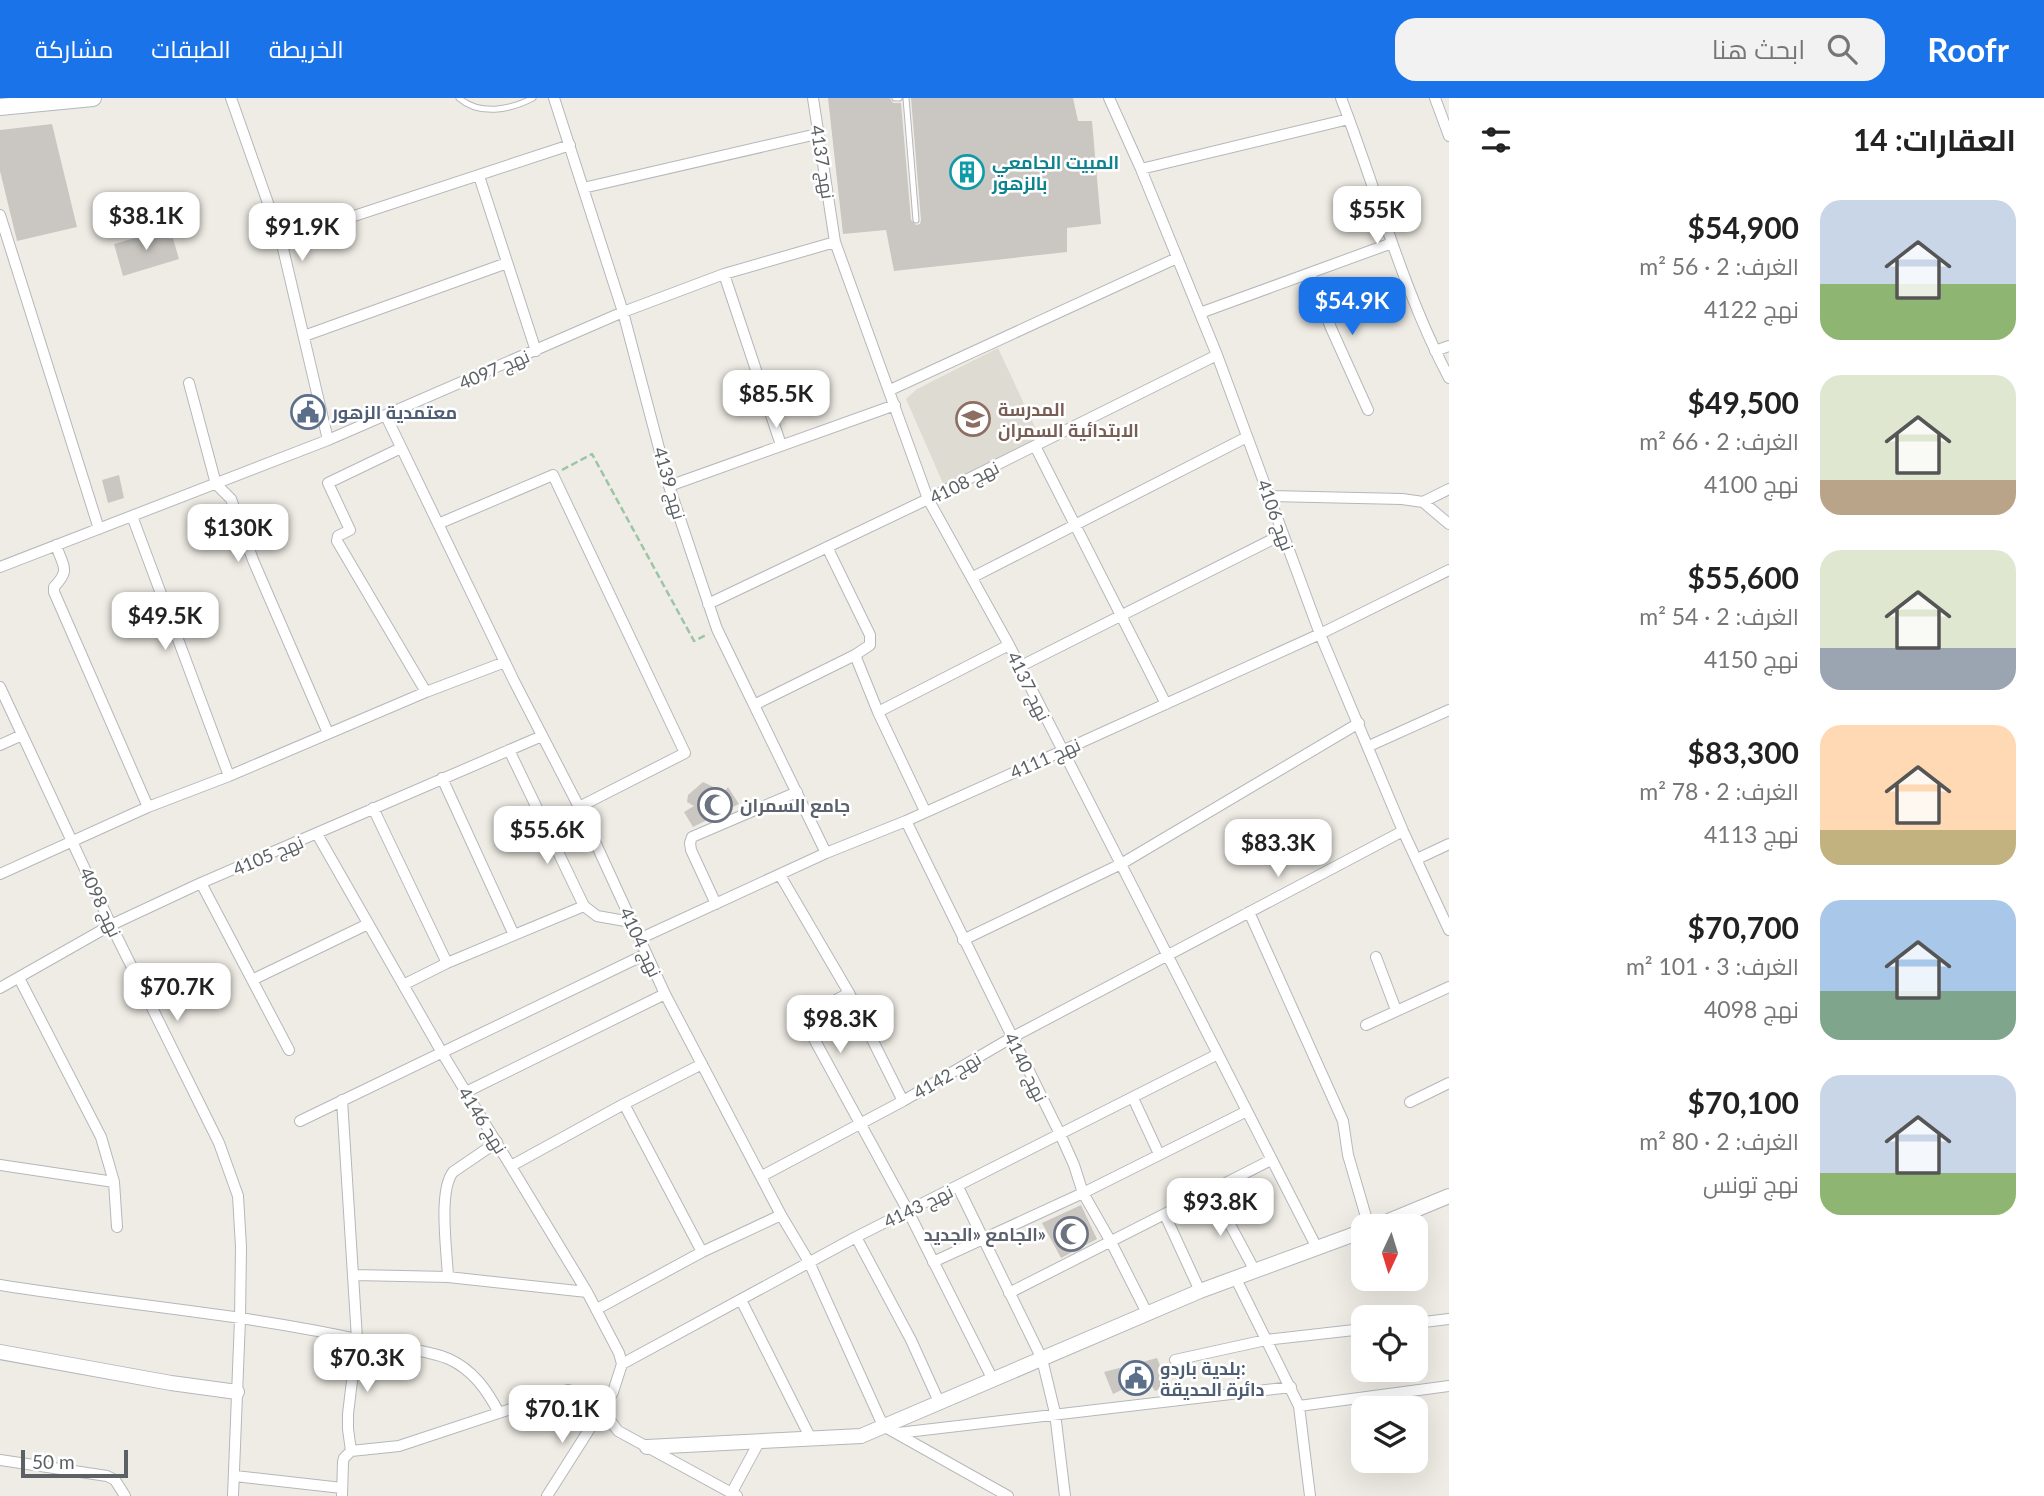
<!DOCTYPE html>
<html lang="ar">
<meta charset="utf-8">
<style>
:root{--surface:#fff;--page:#f2f2f2;--text:#222;--muted:#767676;--accent:#1a73e8}
body{margin:0;font-family:Lato,Cairo,sans-serif;background:var(--page);color:var(--text);direction:rtl;height:100vh;display:flex;flex-direction:column;font-size:26px;white-space:nowrap}
*{box-sizing:border-box;margin:0}
p{font-size:23px;color:var(--muted)}
.icon{flex:none;width:38px;height:38px;fill:none;stroke:currentColor;stroke-width:2;stroke-linecap:round;stroke-linejoin:round}
.map{position:relative;flex:1;overflow:hidden;direction:ltr}
.sheet{display:flex;flex-direction:column;background:var(--surface);width:595px}
.sheet>*{flex:none}
.needle{width:46px;rotate:184deg}
.buttons{position:absolute;left:1351px;top:1116px;display:grid;gap:14px}
.buttons a{display:grid;place-items:center;width:77px;height:77px;border-radius:14px;background:var(--surface);box-shadow:0 7px 28px #0002;font-size:35px}
.scale{position:absolute;left:21px;bottom:18px;width:107px;box-sizing:border-box;padding-left:7px;border:4px solid #5c6165;border-top:0;font-size:19px;line-height:24px;white-space:nowrap;color:#5c6165;-webkit-text-stroke:5px #fff;paint-order:stroke}
.price{position:absolute;translate:-50% -60px;padding:0 16px;border-radius:14px;background:#fff;color:#222;font-size:23px;line-height:46px;filter:drop-shadow(0 2px 4px #0008)}
.price::after{content:'';position:absolute;left:50%;top:42px;width:21px;height:16px;margin-left:-10px;background:inherit;clip-path:polygon(0 0,100% 0,50% 100%)}
.price.selected{background:var(--accent);color:#fff}
ul{padding:0;list-style:none}
li{display:flex;align-items:center;gap:21px;height:175px;padding:0 28px}
li span{display:grid;place-items:center;flex:none;width:196px;height:140px;border-radius:21px;color:#555}
li>.icon{margin-inline-start:auto}
span .icon{width:84px;height:84px;fill:#fffc;stroke-width:1}
li b{font-size:30px}
h2{display:flex;justify-content:space-between;align-items:center;height:84px;padding:0 28px;font-size:30px}
header{display:flex;align-items:center;gap:42px;box-sizing:border-box;height:98px;padding:0 35px;background:var(--accent);color:#fff}
header strong{font-size:33px}
nav{display:flex;gap:38px;margin-inline-start:auto;font-size:24px}
.search{width:490px;height:63px;background:var(--page);display:flex;align-items:center;gap:18px;box-sizing:border-box;padding:0 24px;border-radius:21px;color:var(--muted);font-size:26px}
main{display:flex;flex:1;min-height:0}
.map>svg:first-child{display:block}
</style>
<header>
<strong>Roofr</strong>
<div class="search"><svg class="icon" aria-label="search" viewBox="0 0 24 24"><circle cx="10" cy="10" r="6"/><path d="M15 15l6 6"/></svg>ابحث هنا</div>
<nav><a>الخريطة</a><a>الطبقات</a><a>مشاركة</a></nav>
</header>
<main>
<section class="sheet">
<h2>العقارات: 14<svg class="icon" aria-label="filters" viewBox="0 0 24 24"><path d="M4 7h16M4 17h16"/><circle cx="9" cy="7" r="2"/><circle cx="15" cy="17" r="2"/></svg></h2>
<ul>
<li><span style="background:linear-gradient(#c9d6e8 60%,#8fb573 0)"><svg class="icon" aria-label="home" viewBox="0 0 24 24"><path d="M3 11l9-7 9 7M6 9v11h12V9"/></svg></span><div><b>$54,900</b><p>الغرف: 2 · 56 m²</p><p>نهج 4122</p></div></li>
<li><span style="background:linear-gradient(#dfe7d0 75%,#b9a48a 0)"><svg class="icon" aria-label="home" viewBox="0 0 24 24"><path d="M3 11l9-7 9 7M6 9v11h12V9"/></svg></span><div><b>$49,500</b><p>الغرف: 2 · 66 m²</p><p>نهج 4100</p></div></li>
<li><span style="background:linear-gradient(#dfe7d0 70%,#9aa5b1 0)"><svg class="icon" aria-label="home" viewBox="0 0 24 24"><path d="M3 11l9-7 9 7M6 9v11h12V9"/></svg></span><div><b>$55,600</b><p>الغرف: 2 · 54 m²</p><p>نهج 4150</p></div></li>
<li><span style="background:linear-gradient(#ffd9b3 75%,#c2b280 0)"><svg class="icon" aria-label="home" viewBox="0 0 24 24"><path d="M3 11l9-7 9 7M6 9v11h12V9"/></svg></span><div><b>$83,300</b><p>الغرف: 2 · 78 m²</p><p>نهج 4113</p></div></li>
<li><span style="background:linear-gradient(#a9c7e8 65%,#7fa58c 0)"><svg class="icon" aria-label="home" viewBox="0 0 24 24"><path d="M3 11l9-7 9 7M6 9v11h12V9"/></svg></span><div><b>$70,700</b><p>الغرف: 3 · 101 m²</p><p>نهج 4098</p></div></li>
<li><span style="background:linear-gradient(#c9d6e8 70%,#8fb573 0)"><svg class="icon" aria-label="home" viewBox="0 0 24 24"><path d="M3 11l9-7 9 7M6 9v11h12V9"/></svg></span><div><b>$70,100</b><p>الغرف: 2 · 80 m²</p><p>نهج تونس</p></div></li>
</ul>
</section>
<div class="map">
<svg width="1449" height="1398" viewBox="0 0 1449 1398">
<rect width="100%" height="100%" fill="#efece5"/>
<path fill="#dedbd3" d="M998 250 1041 342 945 390 906 301 917 291Z"/>
<path fill="#cac7c2" d="M828 0H890L893 5H901L911 122 916 127 920 126 921 122 911 0H1073L1078 23H1092L1101 126 1067 130V154L894 173 886 132 843 136Z
M52 26 77 129 17 143 0 73V32Z
M170 130 179 161 123 178 114 146Z
M310 302 316 324 302 325 299 304Z
M119 377 124 400 108 405 102 382Z
M703 684 724 694 728 689 739 706 693 729 684 714 694 708 687 704 688 697Z
M1081 1107 1097 1141 1061 1160 1042 1125Z
M1157 1260 1168 1288 1155 1293 1151 1287 1144 1293 1134 1286 1113 1296 1104 1274Z"/>
<g fill="none" stroke-linecap="round" stroke-linejoin="round">
<g stroke="#b5b7bb" stroke-width="7">
<path id="service" d="M459 0C480 18 510 12 533 0
M895 0H899
M906 0 916 122"/>
</g>
<g stroke="#b5b7bb" stroke-width="12">
<path id="minor" d="M231 0 281 142 328 342
M554 0 623 214 669 388 717 531 826 755
M813 0 835 144 928 401 1009 547 1317 1150
M1109 0 1141 71 1217 257 1320 536 1403 733 1449 832
M1341 0C1377 93 1402 191 1449 280
M1435 0 1449 38
M1141 71 1349 21
M479 78 536 253
M583 90 817 36
M0 117 99 431
M281 142 570 47
M724 176 781 347
M1310 176 1331 230 1368 312
M1200 215 1392 145
M304 238 507 165
M1435 253 1449 248
M189 285 216 386 231 401 253 462 328 635
M890 292 1177 160
M386 318 514 583 579 709 665 896 781 1117 809 1164 880 1321 885 1329 1008 1398
M1035 348 1166 606
M401 350 328 385 350 432 338 438 337 443 426 594
M669 388 895 307
M1270 398 1402 401 1423 404 1449 426
M1423 404 1449 391
M132 418 229 678
M438 426 553 377 685 655 579 709
M56 447C63 469 71 471 54 489V494L148 709
M827 449 870 537V547L855 557 878 614 925 713
M0 469 328 342 623 214 724 176 835 144
M973 479 1247 339
M708 506 928 401 1217 257
M1019 569 1283 436
M0 589 111 827 219 1045 238 1098 241 1149 240 1221 233 1398
M754 607 855 557
M878 614 1009 547
M0 647 22 637
M1369 648 1449 612
M509 652 584 808 597 818 631 824
M442 680 514 837
M373 710 447 865
M906 723 1061 1038 1074 1067 1083 1095 1111 1144 1147 1215
M317 736 441 953 587 1194 619 1255 622 1266 613 1294 547 1398
M1417 761 1449 746
M0 776 148 709 229 678 426 594 505 564
M780 777 849 895 903 1003
M201 785 289 952
M716 806 691 752 690 745 692 739 797 694
M1249 814 1343 1023 1348 1057 1369 1129
M639 841 826 755 906 723 1062 653 1320 536 1449 472
M963 842 1121 766 1359 625
M1376 859 1396 912
M19 880 101 1039 114 1084 117 1129
M252 882 368 826
M405 886 447 865 584 808
M0 890 111 827 201 785 542 638
M849 895 812 915 808 919 807 928 908 1113 993 1282
M1366 927 1449 889
M466 994 665 896
M1133 1000 1159 1056
M342 1002 357 1241 348 1316V1331L351 1353
M1410 1004 1449 985
M624 1006 702 1154
M300 1023 646 856
M497 1044 453 1074C438 1093 447 1154 448 1179L587 1194
M0 1067 114 1084
M511 1068 624 1006 702 966
M762 1078 903 1003 1011 940 1403 733
M958 1089 1042 1261 1055 1315 1065 1398
M1212 1093 1255 1173
M1165 1117 1200 1193
M856 1139 911 1242 940 1306
M933 1164 1083 1095 1247 1013
M355 1177 448 1179
M1236 1181 1299 1308 1310 1398
M0 1187C123 1207 249 1216 370 1244 395 1250 425 1251 449 1261 473 1272 487 1292 499 1315
M1009 1195 1271 1062
M741 1202 811 1341
M597 1211 702 1154 781 1117
M1416 1225 1449 1221
M1175 1262 1266 1242 1363 1231
M622 1266 856 1139 1218 956
M1299 1308 1449 1288
M898 1335 1291 1289
M0 1362 107 1378 115 1382 125 1398
M235 1378 342 1390
M732 1394 759 1344
M342 1398 343 1364 344 1360 351 1353 399 1348 568 1292 588 1299 603 1313 618 1333 737 1398"/>
</g>
<g stroke="#b5b7bb" stroke-width="16">
<path id="tertiary" d="M1374 1129 1449 1098
M0 1254 171 1285 237 1294
M647 1349 861 1338 1200 1193 1363 1133"/>
</g>
<g stroke="#b3b8bc" stroke-width="18">
<path id="secondary" d="M0 9 93 0"/>
</g>
<path stroke="#9bc6a6" stroke-width="2.5" stroke-dasharray="7 3.5" stroke-linecap="butt" d="M562 372 592 356 694 543 708 536"/>
<use href="#service" stroke="#fff" stroke-width="5"/>
<use href="#minor" stroke="#fff" stroke-width="10"/>
<use href="#tertiary" stroke="#fff" stroke-width="14"/>
<use href="#secondary" stroke="#fff" stroke-width="16"/>
</g>
<defs>
<g id="building-ring" transform="scale(1.75)"><circle r="9.5" fill="#fff" stroke="#0f9aa8" stroke-width="1.5"/><path d="M-4-6H4V6H1V3H-1V6H-4ZM-2.5-4.3h1.7v1.8h-1.7ZM.8-4.3h1.7v1.8H.8ZM-2.5-1h1.7V.8h-1.7ZM.8-1h1.7V.8H.8Z" fill="#0f9aa8"/></g>
<g id="civic-ring" transform="scale(1.75)"><circle r="9.5" fill="#fff" stroke="#5c6f8a" stroke-width="1.5"/><path d="M-.6-6.5H3V-4.5H.6V-3L4-1V1h2V6H-6V1h2V-1L-.6-3ZM-1.2 2.5V6h2.4V2.5Z" fill="#5c6f8a"/></g>
<g id="school-ring" transform="scale(1.75)"><circle r="9.5" fill="#fff" stroke="#8d6e63" stroke-width="1.5"/><path d="M0-5L7-2L0 1L-7-2ZM-4 1L0 2.5L4 1V4Q0 6-4 4Z" fill="#8d6e63"/></g>
<g id="mosque-ring" transform="scale(1.75)"><circle r="9.5" fill="#fff" stroke="#6b7280" stroke-width="1.5"/><path d="M3.5-4.9A6 6 0 1 0 3.5 4.9A5 5 0 1 1 3.5-4.9Z" fill="#6b7280"/></g>
</defs>
<g fill-rule="evenodd">
<use href="#building-ring" x="967" y="74"/>
<use href="#civic-ring" x="308" y="314"/>
<use href="#school-ring" x="973" y="321"/>
<use href="#mosque-ring" x="715" y="707"/>
<use href="#mosque-ring" x="1071" y="1136"/>
<use href="#civic-ring" x="1136" y="1280"/>
</g>
<g text-anchor="middle" dominant-baseline="central" stroke-width="5" stroke-linejoin="round" paint-order="stroke">
<g font-size="18" fill="#5c6165" stroke="#fff">
<text transform="translate(823 64) rotate(81)">نهج 4137</text>
<text transform="translate(494 271) rotate(-23)">نهج 4097</text>
<text transform="translate(964 384) rotate(-26)">نهج 4108</text>
<text transform="translate(670 385) rotate(74)">نهج 4139</text>
<text transform="translate(1276 417) rotate(70)">نهج 4106</text>
<text transform="translate(1029 588) rotate(64)">نهج 4137</text>
<text transform="translate(1045 660) rotate(-24)">نهج 4111</text>
<text transform="translate(268 757) rotate(-23)">نهج 4105</text>
<text transform="translate(101 804) rotate(65)">نهج 4098</text>
<text transform="translate(641 844) rotate(65)">نهج 4104</text>
<text transform="translate(1026 969) rotate(64)">نهج 4140</text>
<text transform="translate(947 977) rotate(-30)">نهج 4142</text>
<text transform="translate(483 1022) rotate(58)">نهج 4146</text>
<text transform="translate(918 1108) rotate(-26)">نهج 4143</text>
</g>
<g font-size="18" font-weight="bold" fill="#0d838f" stroke="#fff" text-anchor="start">
<text x="992" y="64">المبيت الجامعي<tspan x="992" dy="21">بالزهور</tspan></text>
</g>
<g font-size="18" font-weight="bold" fill="#785e54" stroke="#fff" text-anchor="start">
<text x="998" y="311">المدرسة<tspan x="998" dy="21">الابتدائية السمران</tspan></text>
</g>
<g font-size="18" font-weight="bold" fill="#4e5e75" stroke="#fff" text-anchor="start">
<text x="332" y="314">معتمدية الزهور</text>
<text x="1160" y="1270">بلدية باردو:<tspan x="1160" dy="21">دائرة الحديقة</tspan></text>
</g>
<g font-size="18" font-weight="bold" fill="#5b616d" stroke="#fff" text-anchor="start">
<text x="740" y="707">جامع السمران</text>
<text x="1046" y="1136" text-anchor="end">الجامع «الجديد»</text>
</g>
</g>
</svg>
<div class="buttons">
<a><svg class="needle" viewBox="-14 -14 28 28"><path d="M0-13l5 13h-10z" fill="#e53935"/><path d="M0 13l5-13h-10z" fill="#767676"/></svg></a>
<a><svg class="icon" aria-label="locate" viewBox="0 0 24 24"><circle cx="12" cy="12" r="6"/><path d="M12 2v4M12 18v4M2 12h4M18 12h4"/></svg></a>
<a><svg class="icon" aria-label="layers" viewBox="0 0 24 24"><path d="M12 4l9 5-9 5-9-5zM3 14l9 5 9-5"/></svg></a>
</div>
<div class="scale">50 m</div>
<b class="price" style="left:1377px;top:148px">$55K</b>
<b class="price" style="left:146px;top:154px">$38.1K</b>
<b class="price" style="left:302px;top:165px">$91.9K</b>
<b class="price selected" style="left:1352px;top:239px">$54.9K</b>
<b class="price" style="left:776px;top:332px">$85.5K</b>
<b class="price" style="left:238px;top:466px">$130K</b>
<b class="price" style="left:165px;top:554px">$49.5K</b>
<b class="price" style="left:547px;top:768px">$55.6K</b>
<b class="price" style="left:1278px;top:781px">$83.3K</b>
<b class="price" style="left:177px;top:925px">$70.7K</b>
<b class="price" style="left:840px;top:957px">$98.3K</b>
<b class="price" style="left:1220px;top:1140px">$93.8K</b>
<b class="price" style="left:367px;top:1296px">$70.3K</b>
<b class="price" style="left:562px;top:1347px">$70.1K</b>
</div>
</main>
